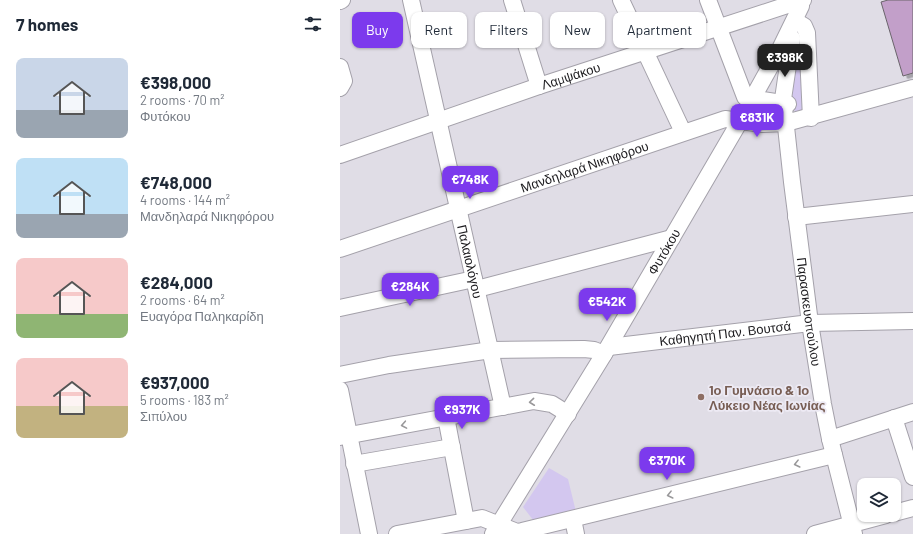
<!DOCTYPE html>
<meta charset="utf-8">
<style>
:root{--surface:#fff;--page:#f2f2f3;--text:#1f2937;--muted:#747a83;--accent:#7c3aed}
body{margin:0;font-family:Barlow,sans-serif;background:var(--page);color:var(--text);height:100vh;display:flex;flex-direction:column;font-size:15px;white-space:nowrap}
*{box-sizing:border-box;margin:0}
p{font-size:13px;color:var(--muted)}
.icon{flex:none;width:22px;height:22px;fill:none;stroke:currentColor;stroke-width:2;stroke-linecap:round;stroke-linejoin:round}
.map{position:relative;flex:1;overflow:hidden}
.panel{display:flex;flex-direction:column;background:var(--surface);width:340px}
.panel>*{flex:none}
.hud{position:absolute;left:12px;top:12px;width:380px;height:36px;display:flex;gap:8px}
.buttons{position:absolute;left:517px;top:478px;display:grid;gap:8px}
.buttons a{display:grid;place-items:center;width:44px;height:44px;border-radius:8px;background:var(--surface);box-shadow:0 1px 3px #0004;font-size:20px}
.price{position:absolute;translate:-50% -34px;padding:0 9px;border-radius:8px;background:var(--accent);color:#fff;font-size:13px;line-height:26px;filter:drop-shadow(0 1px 2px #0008)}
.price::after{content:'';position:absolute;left:50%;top:24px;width:12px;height:9px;margin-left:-6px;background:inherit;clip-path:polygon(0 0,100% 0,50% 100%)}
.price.current{background:#222;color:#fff}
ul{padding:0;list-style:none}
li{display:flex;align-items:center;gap:12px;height:100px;padding:0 16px}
li span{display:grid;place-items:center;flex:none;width:112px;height:80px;border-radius:8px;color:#555}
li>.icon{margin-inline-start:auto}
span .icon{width:48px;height:48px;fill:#fffc;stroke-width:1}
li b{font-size:17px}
h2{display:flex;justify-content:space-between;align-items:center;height:48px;padding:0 16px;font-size:17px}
.pill{padding:0 14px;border-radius:8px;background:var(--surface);box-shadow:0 1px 3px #0004;font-size:14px;line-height:36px}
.pill.current{background:var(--accent);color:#fff}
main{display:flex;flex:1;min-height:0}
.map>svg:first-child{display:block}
</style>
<main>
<section class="panel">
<h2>7 homes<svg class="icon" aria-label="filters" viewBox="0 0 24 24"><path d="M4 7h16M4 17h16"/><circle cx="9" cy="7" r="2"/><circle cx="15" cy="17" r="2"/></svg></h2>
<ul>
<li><span style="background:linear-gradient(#c9d6e8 65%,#9aa5b1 0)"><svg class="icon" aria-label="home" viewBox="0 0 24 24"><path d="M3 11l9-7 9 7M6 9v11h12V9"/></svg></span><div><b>€398,000</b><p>2 rooms · 70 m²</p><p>Φυτόκου</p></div></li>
<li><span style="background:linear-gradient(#bfe0f5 70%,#9aa5b1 0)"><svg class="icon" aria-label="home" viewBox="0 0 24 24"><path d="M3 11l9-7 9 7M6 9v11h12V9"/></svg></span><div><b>€748,000</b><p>4 rooms · 144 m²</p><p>Μανδηλαρά Νικηφόρου</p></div></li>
<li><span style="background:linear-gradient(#f6c9c9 70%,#8fb573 0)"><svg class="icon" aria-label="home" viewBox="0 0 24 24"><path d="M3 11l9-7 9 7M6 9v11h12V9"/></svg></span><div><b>€284,000</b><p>2 rooms · 64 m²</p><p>Ευαγόρα Παληκαρίδη</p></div></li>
<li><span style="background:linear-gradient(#f6c9c9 60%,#c2b280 0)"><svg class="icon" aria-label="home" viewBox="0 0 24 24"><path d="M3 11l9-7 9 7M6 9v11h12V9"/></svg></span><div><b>€937,000</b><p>5 rooms · 183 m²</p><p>Σιπύλου</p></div></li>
</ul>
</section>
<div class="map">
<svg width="573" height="534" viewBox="0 0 573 534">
<defs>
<filter id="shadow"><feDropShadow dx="4.5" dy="2.5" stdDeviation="0" flood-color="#0004"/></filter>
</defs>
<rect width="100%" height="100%" fill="#e0dde6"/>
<path fill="#d3c7ef" d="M459 41 462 108V112L455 113 452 93Z
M209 468 228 479 237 516 197 525 183 507Z"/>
<path fill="#c29fc9" stroke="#6a646b" filter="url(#shadow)" d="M548 0H573V73L563 76 541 2Z"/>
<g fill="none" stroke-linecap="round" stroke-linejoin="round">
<g stroke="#a4a1aa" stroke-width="18">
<g id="minor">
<path id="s1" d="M71 0 163 407"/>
<path d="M172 0 199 86"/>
<path d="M281 0 343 132"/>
<path d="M368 0 405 97 448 104"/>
<path d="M0 1 2 0"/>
<path d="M457 22 464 26 467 33 471 118"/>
<path id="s2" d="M452 38 443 99 452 182 470 323 483 404 490 439 514 534"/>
<path d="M0 67 4 81 0 88"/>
<path id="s3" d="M0 155 199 86 463 0"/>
<path d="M456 217 573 204"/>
<path id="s4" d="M0 249 385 119 423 124 446 123 573 88"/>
<path d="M137 289 332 238"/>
<path d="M0 308 134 279"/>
<path id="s5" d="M269 347 470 323 573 321"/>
<path d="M0 375 49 365 151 350 244 349 254 350 264 354"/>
<path d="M0 390 29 534"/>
<path d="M106 417 126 521"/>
<path d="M554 418 573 477"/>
<path d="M0 437 194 401 212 404 228 414"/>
<path d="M490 439 573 412"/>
<path d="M14 464 112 447"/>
<path d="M554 513 573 508"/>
<path d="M233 519 236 534"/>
<path d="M57 534 142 518 177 532 182 531 494 455"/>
<path id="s6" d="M153 534 264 354 400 121 440 49 461 6"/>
<path d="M475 534 546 515"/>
</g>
</g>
<use href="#minor" stroke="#fff" stroke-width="16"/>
</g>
<defs><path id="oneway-chevron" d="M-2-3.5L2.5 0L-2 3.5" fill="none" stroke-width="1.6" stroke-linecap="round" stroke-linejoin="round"/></defs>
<g stroke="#99989a">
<use href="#oneway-chevron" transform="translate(192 402) rotate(174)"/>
<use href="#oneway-chevron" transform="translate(64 425) rotate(170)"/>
<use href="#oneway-chevron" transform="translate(457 464) rotate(166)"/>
<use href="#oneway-chevron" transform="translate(330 495) rotate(166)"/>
</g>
<circle fill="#8d6e63" stroke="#edeaf4" stroke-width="1.5" cx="361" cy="397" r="4"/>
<g text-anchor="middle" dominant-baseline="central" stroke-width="3.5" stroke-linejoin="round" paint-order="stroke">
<g font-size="13" fill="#1c1b1e" stroke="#edeaf4">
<text stroke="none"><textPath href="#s3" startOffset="244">Λαμψάκου</textPath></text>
<text stroke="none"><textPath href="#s4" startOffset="258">Μανδηλαρά Νικηφόρου</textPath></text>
<text stroke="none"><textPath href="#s6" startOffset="330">Φυτόκου</textPath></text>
<text stroke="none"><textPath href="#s1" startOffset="268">Παλαιολόγου</textPath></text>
<text stroke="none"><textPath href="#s2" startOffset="276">Παρασκευοπούλου</textPath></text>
<text stroke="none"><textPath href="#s5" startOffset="117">Καθηγητή Παν. Βουτσά</textPath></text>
</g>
<g font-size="13" font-weight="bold" fill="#785e54" stroke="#edeaf4" text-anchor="start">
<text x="369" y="390">1ο Γυμνάσιο &amp; 1ο<tspan x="369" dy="15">Λύκειο Νέας Ιωνίας</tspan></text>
</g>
</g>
</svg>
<div class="buttons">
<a><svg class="icon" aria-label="layers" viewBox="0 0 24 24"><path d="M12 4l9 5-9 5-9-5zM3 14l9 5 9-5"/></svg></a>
</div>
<b class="price current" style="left:445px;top:78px">€398K</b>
<b class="price" style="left:417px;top:138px">€831K</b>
<b class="price" style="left:130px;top:200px">€748K</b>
<b class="price" style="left:70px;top:307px">€284K</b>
<b class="price" style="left:267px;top:322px">€542K</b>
<b class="price" style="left:122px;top:430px">€937K</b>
<b class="price" style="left:327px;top:481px">€370K</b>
<div class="hud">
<a class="pill current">Buy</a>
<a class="pill">Rent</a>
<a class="pill">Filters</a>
<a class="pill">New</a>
<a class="pill">Apartment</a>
</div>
</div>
</main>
